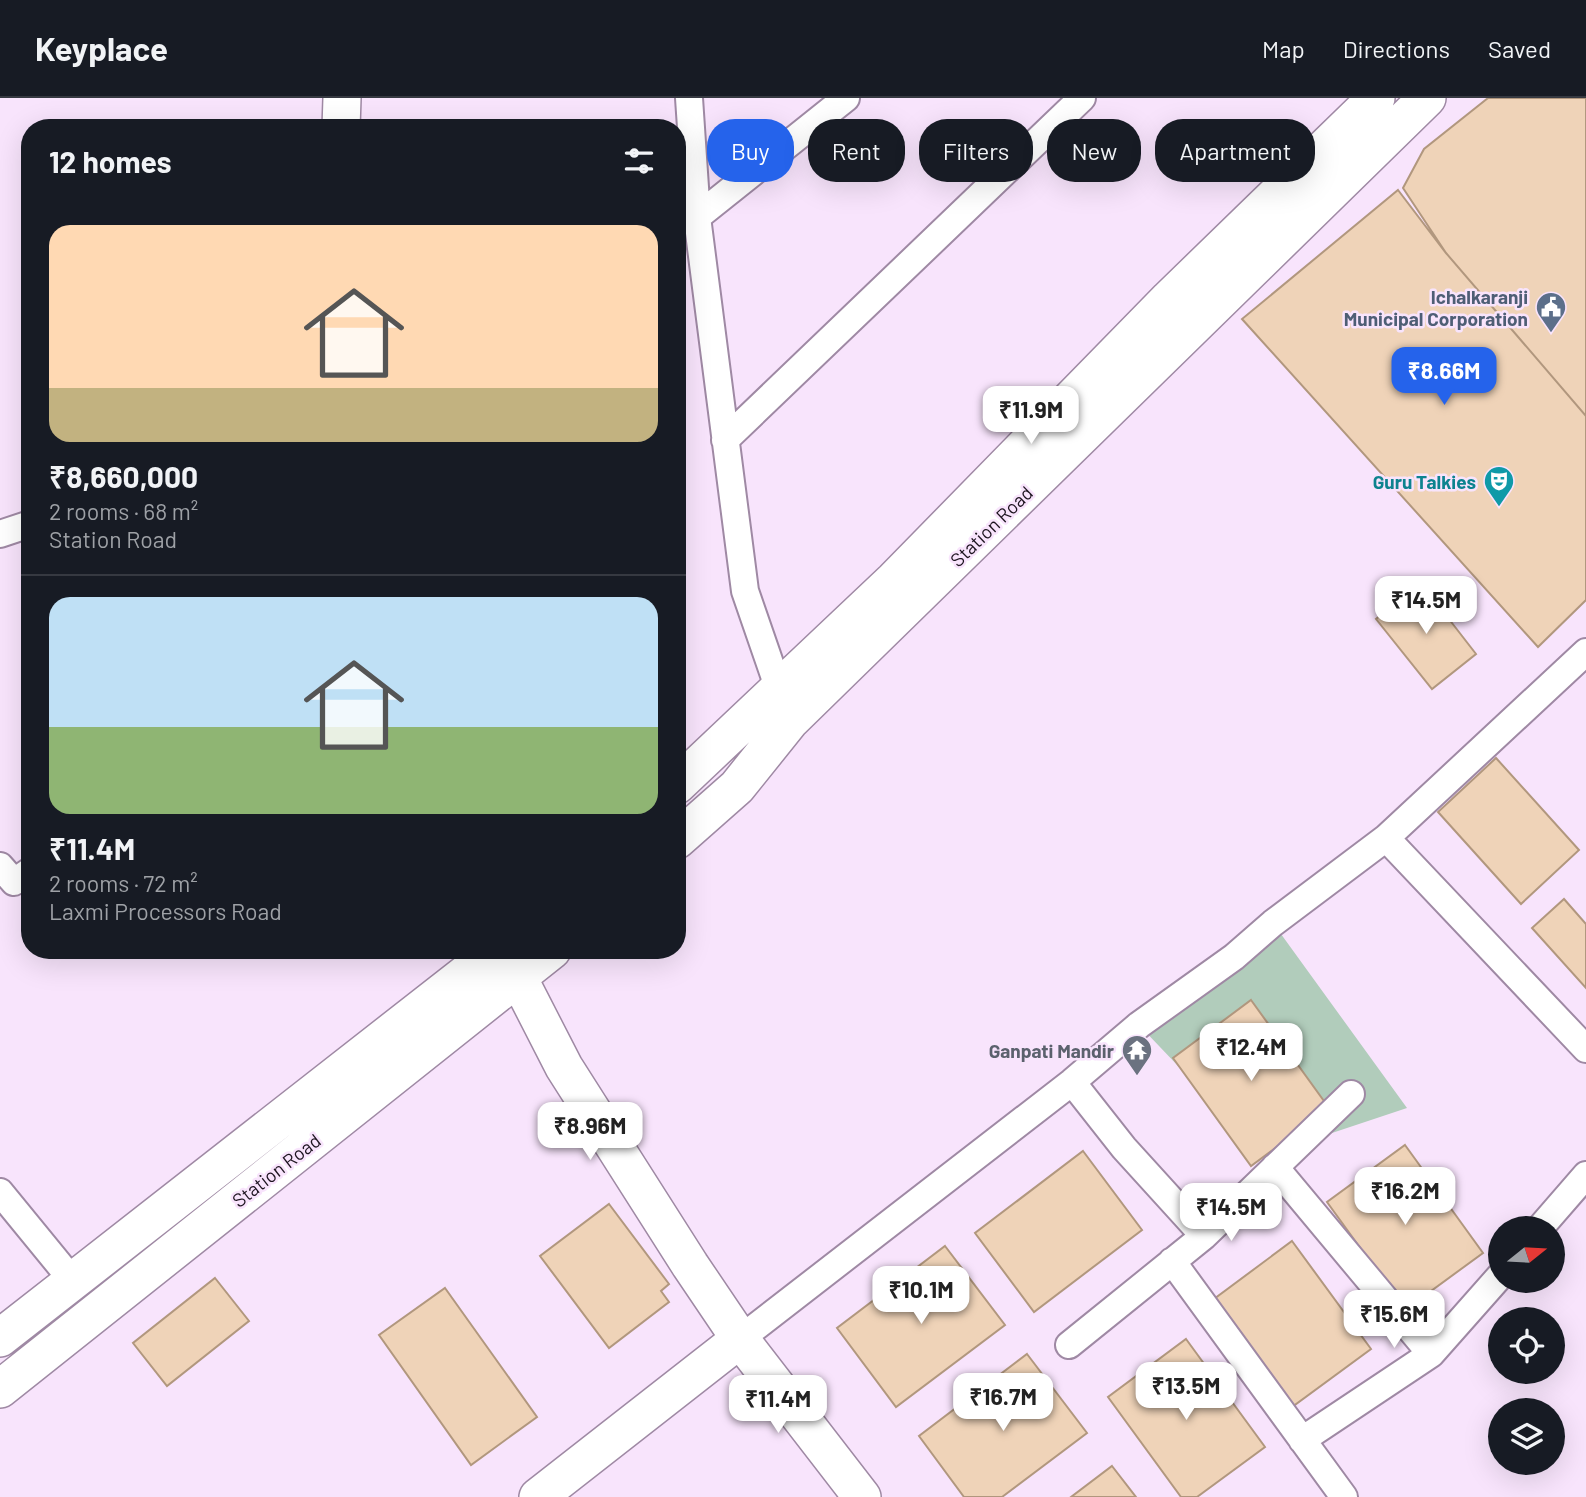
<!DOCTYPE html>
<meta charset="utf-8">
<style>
:root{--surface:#171b24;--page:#242831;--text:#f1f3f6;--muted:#9ea1a6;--line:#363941;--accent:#2563eb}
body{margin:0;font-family:Barlow,sans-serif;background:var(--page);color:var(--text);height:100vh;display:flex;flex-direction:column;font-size:26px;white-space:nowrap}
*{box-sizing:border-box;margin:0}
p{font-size:23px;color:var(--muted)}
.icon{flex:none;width:38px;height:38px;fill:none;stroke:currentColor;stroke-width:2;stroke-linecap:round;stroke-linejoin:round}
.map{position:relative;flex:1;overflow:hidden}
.drawer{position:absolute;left:21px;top:21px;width:665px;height:840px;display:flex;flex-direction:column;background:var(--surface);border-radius:28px;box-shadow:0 7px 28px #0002}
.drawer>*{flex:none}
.hud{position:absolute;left:707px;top:21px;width:665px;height:63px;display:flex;gap:14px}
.needle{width:46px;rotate:72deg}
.tools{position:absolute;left:1488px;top:1118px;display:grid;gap:14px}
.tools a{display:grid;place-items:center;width:77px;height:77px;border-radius:50%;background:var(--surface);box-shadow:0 7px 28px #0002;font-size:35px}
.price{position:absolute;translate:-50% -60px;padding:0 16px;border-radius:14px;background:#fff;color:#222;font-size:23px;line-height:46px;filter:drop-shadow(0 2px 4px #0008)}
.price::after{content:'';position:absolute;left:50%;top:42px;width:21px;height:16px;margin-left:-10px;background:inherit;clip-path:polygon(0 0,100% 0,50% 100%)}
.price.selected{background:var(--accent);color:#fff}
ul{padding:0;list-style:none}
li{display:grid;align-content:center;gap:14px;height:371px;padding:0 28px}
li+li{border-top:2px solid var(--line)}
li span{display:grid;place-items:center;height:217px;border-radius:21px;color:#555}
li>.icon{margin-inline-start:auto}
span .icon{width:126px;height:126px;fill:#fffc;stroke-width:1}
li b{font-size:30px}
h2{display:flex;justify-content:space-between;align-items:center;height:84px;padding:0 28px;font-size:30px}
.tag{padding:0 24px;border-radius:28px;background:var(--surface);box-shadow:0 7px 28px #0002;font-size:24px;line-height:63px}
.tag.selected{background:var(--accent);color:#fff}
header{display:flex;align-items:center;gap:42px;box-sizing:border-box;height:98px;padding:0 35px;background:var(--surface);border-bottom:2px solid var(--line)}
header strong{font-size:33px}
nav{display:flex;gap:38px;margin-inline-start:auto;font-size:24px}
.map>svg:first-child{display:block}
</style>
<header>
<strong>Keyplace</strong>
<nav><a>Map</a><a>Directions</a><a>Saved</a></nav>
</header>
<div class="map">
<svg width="1586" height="1399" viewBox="0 0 1586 1399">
<rect width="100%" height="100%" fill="#f8e4fc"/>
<path fill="#b1ccbb" d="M1273 825 1407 1010 1317 1040 1285 1080 1139 927Z"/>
<path fill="#efd3b8" stroke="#b1977e" stroke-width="2" d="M1488 0H1586V318L1446 155 1403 90 1424 51Z
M1398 92 1446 155 1586 318V502L1538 549 1242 221Z
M1421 485 1476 556 1432 591 1376 521Z
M1496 660 1579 752 1521 806 1438 714Z
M1564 801 1586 826V890L1532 830Z
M1251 902 1329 1010 1251 1068 1173 960Z
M1405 1047 1483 1155 1405 1212 1327 1104Z
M1083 1053 1142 1132 1034 1214 975 1135Z
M609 1106 669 1186 661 1193 669 1204 609 1250 540 1158Z
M1292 1143 1371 1251 1292 1309 1214 1201Z
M945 1148 1005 1227 896 1309 837 1230Z
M215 1180 249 1223 167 1288 133 1245Z
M445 1190 537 1319 471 1367 379 1237Z
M1186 1241 1265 1349 1197 1399H1181L1108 1299Z
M1027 1256 1087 1335 1002 1399H964L919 1338Z
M1112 1368 1136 1399H1071Z"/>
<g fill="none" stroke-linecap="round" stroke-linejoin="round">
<g stroke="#9f89a4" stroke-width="30">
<path id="street" d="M677 119H697L689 0
M725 342 1082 0
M0 436 30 426
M784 606 745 493 697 119 846 0
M1386 740 1586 951
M0 768 14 784 30 773
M1072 984 1124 1050 1204 1138
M1275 1069 1431 1256
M0 1094 72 1182
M1540 1130 1586 1077
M1172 1163 1344 1399
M740 1241 1072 984 1139 927 1234 859 1273 825 1386 740 1586 554
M1069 1247 1204 1138 1351 996
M1302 1342 1431 1256 1500 1178"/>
</g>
<g stroke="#9f89a4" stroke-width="40">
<path id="secondary" d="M341 30 342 0
M677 687 894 482 1169 201 1376 0
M677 742 737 689 790 623 1427 0
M504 852 564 969 690 1167 740 1241 862 1399
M0 1240 496 852
M0 1291 552 852
M538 1399 740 1241"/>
</g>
<use href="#street" stroke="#fff" stroke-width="26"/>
<use href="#secondary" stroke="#fff" stroke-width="37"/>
</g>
<defs>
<g id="civic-pin" transform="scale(1.575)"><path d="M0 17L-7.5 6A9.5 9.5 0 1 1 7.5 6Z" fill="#5c6f8a" stroke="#f8e4fc"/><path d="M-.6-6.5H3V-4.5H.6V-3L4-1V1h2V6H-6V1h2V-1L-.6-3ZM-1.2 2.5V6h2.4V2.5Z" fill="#fff"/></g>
<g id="theatre-pin" transform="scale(1.575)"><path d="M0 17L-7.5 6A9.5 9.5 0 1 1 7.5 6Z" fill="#0f9aa8" stroke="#f8e4fc"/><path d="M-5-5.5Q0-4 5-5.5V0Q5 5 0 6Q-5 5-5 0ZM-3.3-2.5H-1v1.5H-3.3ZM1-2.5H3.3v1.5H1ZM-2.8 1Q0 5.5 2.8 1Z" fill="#fff"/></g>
<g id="temple-pin" transform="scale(1.575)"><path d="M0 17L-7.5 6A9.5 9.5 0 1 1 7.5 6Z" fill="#6b7280" stroke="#f8e4fc"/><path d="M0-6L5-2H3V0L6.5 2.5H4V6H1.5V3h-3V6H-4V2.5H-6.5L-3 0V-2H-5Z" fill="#fff"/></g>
</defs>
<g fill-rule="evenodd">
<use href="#civic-pin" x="1551" y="209"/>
<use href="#theatre-pin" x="1499" y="383"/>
<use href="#temple-pin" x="1137" y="952"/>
</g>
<g text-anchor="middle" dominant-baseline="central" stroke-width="5" stroke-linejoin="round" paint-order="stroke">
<g font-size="19" font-weight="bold" fill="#4e5e75" stroke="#f8e4fc" text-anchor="end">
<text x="1528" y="198">Ichalkaranji<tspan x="1528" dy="22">Municipal Corporation</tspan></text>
</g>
<g font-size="19" font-weight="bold" fill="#0d838f" stroke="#f8e4fc" text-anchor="end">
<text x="1476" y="383">Guru Talkies</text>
</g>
<g font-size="19" fill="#1c131e" stroke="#f8e4fc">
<text transform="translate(991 428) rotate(-44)">Station Road</text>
<text transform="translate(276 1072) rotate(-38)">Station Road</text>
</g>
<g font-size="19" font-weight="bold" fill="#5b616d" stroke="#f8e4fc" text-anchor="end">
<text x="1114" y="952">Ganpati Mandir</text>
</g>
</g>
</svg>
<div class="tools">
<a><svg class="needle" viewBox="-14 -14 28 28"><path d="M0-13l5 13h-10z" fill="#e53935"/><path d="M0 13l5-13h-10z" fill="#9ea1a6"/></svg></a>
<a><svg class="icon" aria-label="locate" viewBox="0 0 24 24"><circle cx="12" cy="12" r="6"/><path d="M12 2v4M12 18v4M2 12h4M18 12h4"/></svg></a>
<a><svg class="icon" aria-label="layers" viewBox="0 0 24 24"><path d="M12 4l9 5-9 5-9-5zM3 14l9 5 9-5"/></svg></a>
</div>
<b class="price selected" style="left:1444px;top:309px">₹8.66M</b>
<b class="price" style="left:1031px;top:348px">₹11.9M</b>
<b class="price" style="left:1426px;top:538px">₹14.5M</b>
<b class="price" style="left:1251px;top:985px">₹12.4M</b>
<b class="price" style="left:590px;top:1064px">₹8.96M</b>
<b class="price" style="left:1405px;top:1129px">₹16.2M</b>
<b class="price" style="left:1231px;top:1145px">₹14.5M</b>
<b class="price" style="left:921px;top:1228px">₹10.1M</b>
<b class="price" style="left:1394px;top:1252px">₹15.6M</b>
<b class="price" style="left:1186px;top:1324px">₹13.5M</b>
<b class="price" style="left:1003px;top:1335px">₹16.7M</b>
<b class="price" style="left:778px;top:1337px">₹11.4M</b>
<div class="hud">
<a class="tag selected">Buy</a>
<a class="tag">Rent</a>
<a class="tag">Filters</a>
<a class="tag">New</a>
<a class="tag">Apartment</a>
</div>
<section class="drawer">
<h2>12 homes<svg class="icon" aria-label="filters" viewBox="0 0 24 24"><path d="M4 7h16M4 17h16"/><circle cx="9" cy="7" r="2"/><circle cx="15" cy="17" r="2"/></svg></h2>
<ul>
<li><span style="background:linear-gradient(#ffd9b3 75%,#c2b280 0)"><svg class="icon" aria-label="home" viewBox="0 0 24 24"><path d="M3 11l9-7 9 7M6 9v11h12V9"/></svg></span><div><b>₹8,660,000</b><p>2 rooms · 68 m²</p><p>Station Road</p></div></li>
<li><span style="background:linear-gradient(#bfe0f5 60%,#8fb573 0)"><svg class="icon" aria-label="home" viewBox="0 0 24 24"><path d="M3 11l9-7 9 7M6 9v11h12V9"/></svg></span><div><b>₹11.4M</b><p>2 rooms · 72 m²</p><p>Laxmi Processors Road</p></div></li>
</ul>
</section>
</div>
